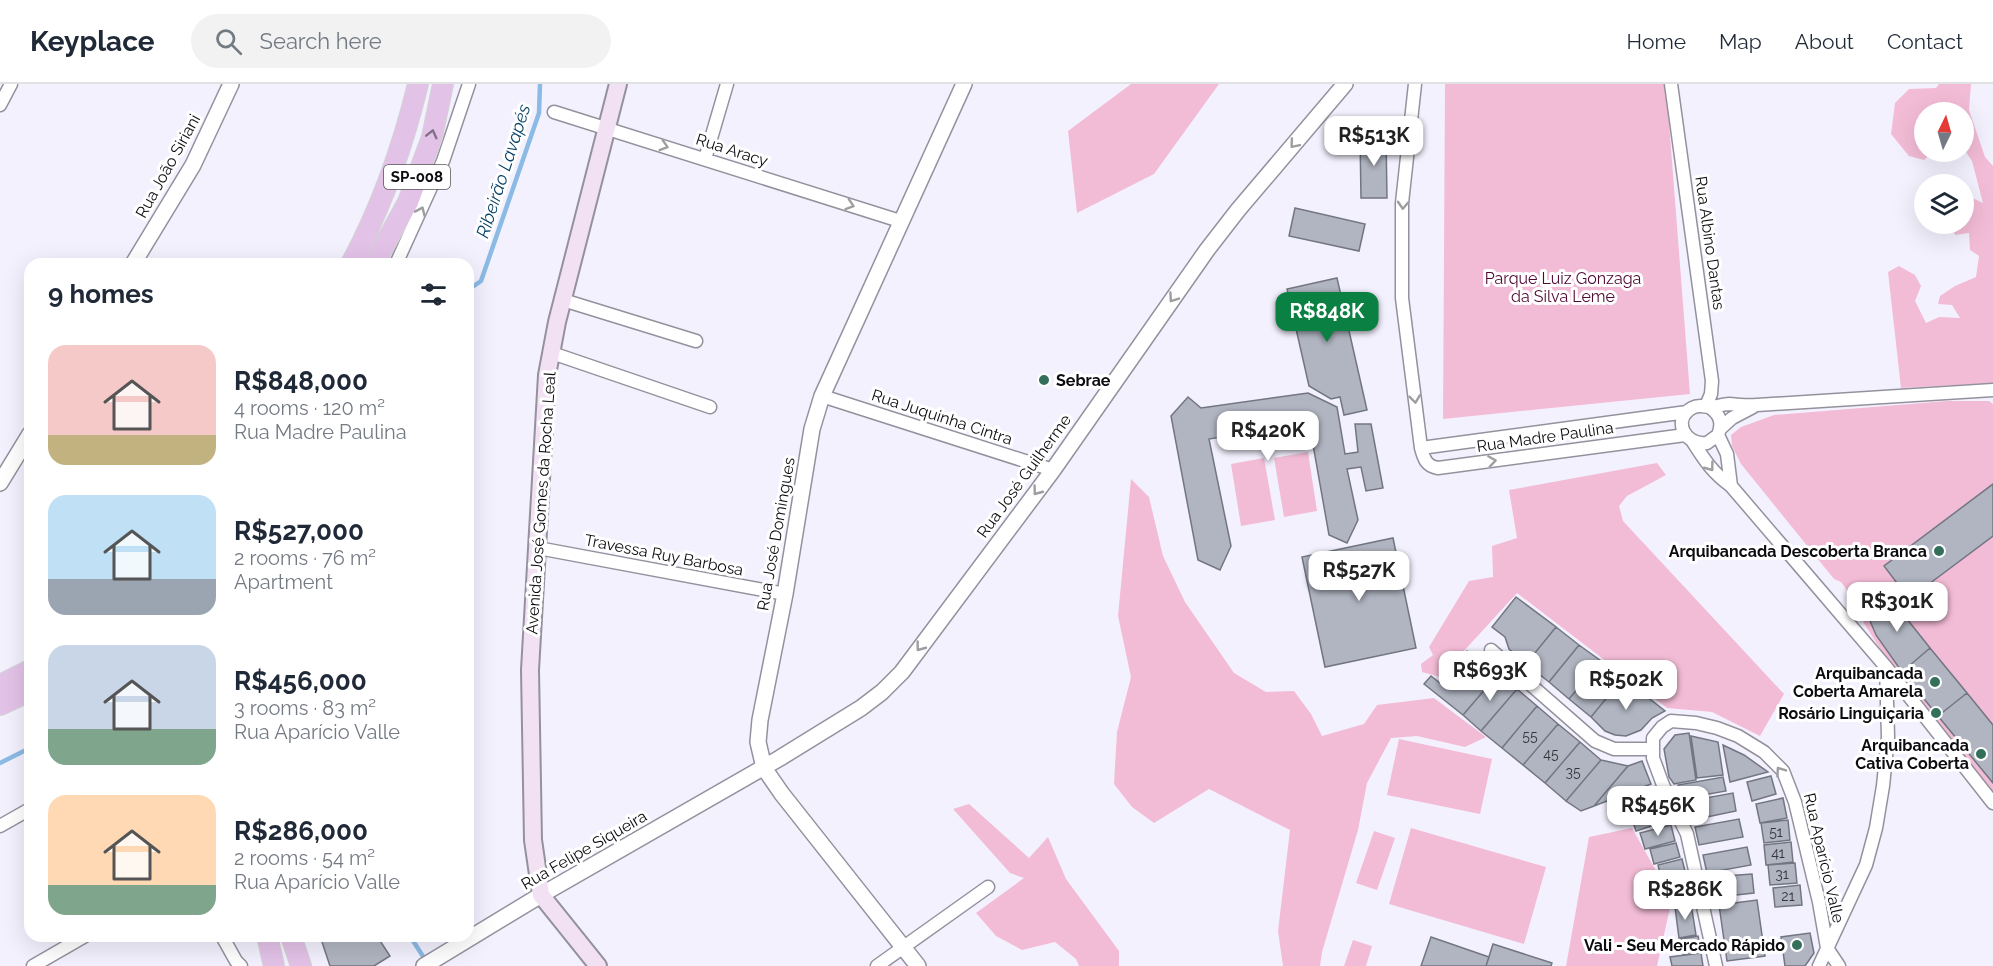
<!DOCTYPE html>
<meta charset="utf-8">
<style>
:root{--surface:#fff;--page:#f2f2f3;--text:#1f2937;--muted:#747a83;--line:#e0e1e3;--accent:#0b8043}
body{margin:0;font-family:Raleway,sans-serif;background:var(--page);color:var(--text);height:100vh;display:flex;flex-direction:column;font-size:22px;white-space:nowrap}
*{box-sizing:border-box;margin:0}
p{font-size:20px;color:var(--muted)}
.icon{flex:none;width:33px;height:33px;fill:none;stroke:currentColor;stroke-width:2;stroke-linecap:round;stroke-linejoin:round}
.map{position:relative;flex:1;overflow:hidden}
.drawer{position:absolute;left:24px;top:174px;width:450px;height:684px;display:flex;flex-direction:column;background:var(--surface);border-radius:18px;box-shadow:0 6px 24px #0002}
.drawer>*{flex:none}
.needle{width:39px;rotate:5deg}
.buttons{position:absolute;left:1914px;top:18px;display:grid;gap:12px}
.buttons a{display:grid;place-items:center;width:60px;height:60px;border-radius:50%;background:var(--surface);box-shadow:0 6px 24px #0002;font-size:30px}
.price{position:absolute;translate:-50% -51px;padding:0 14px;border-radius:12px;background:#fff;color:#222;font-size:20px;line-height:39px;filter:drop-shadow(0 2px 3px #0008)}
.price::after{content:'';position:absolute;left:50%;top:36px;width:18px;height:14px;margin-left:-9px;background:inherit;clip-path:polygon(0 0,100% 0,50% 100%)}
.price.current{background:var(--accent);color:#fff}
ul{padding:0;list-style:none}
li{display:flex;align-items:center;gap:18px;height:150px;padding:0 24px}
li span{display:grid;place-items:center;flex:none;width:168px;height:120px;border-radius:18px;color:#555}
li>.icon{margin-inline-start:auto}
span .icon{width:72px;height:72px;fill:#fffc;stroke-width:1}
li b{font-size:26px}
h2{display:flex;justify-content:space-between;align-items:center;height:72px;padding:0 24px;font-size:26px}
header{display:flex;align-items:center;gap:36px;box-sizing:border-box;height:84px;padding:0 30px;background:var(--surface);border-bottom:2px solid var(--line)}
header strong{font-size:28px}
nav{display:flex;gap:33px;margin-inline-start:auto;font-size:21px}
.search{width:420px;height:54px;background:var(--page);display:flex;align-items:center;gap:15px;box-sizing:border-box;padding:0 21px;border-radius:33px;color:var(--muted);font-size:22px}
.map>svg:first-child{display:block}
</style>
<header>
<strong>Keyplace</strong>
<div class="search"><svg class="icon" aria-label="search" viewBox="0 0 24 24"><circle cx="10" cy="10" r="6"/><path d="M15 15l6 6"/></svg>Search here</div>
<nav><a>Home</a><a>Map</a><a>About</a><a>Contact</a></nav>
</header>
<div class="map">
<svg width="1993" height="882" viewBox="0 0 1993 882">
<rect width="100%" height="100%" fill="#f4f1fe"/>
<path fill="#f3bcd6" d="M1131 0H1219L1154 90 1077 129 1068 47Z
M1445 0H1666L1690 310 1443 335Z
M1939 0H1971L1969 26 1985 73 1993 82V299L1901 304 1888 188 1899 182 1915 191 1921 202 1915 217 1926 239 1939 233 1960 234 1952 221 1938 220 1940 212 1955 202 1976 193 1979 172 1970 166 1969 149 1955 151 1952 140H1964V110L1983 119 1972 77 1964 65V28H1924V68H1933L1924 76 1909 72 1891 50 1895 19 1909 5 1936 4Z
M1947 317H1989L1993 320V709L1886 574 1865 541 1852 513 1841 498 1834 495 1741 380 1732 362 1731 351 1741 343 1774 331Z
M1308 368 1317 427 1284 433 1274 374Z
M1264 374 1275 436 1241 442 1231 380Z
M1657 379 1666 391 1627 412 1619 422 1623 437 1784 610 1760 652 1712 628 1667 624 1517 509 1440 593 1422 588 1421 580 1433 571 1429 563 1469 497 1493 493 1492 462 1517 454 1509 406Z
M1131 395 1149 413 1163 472 1185 518 1234 589 1266 608 1294 607 1311 630 1322 652 1364 640 1377 621 1434 614 1486 653 1465 663 1417 652 1391 654 1367 699 1358 746 1322 868 1320 882H1283L1278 847 1290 746 1209 705 1154 739 1132 723 1114 700 1117 648 1131 593 1118 532Z
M1399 655 1492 675 1480 730 1387 711Z
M969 720 1029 774 1048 753 1066 795 1119 867V882H1079L1076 875 1055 858 1022 866 996 852 976 829 1024 794 1010 789 953 725Z
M1411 744 1546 783 1524 860 1389 820Z
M1632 744 1672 815 1657 882H1566L1589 753Z
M1374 747 1395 754 1377 806 1356 799Z
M1353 856 1372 862 1366 882H1344Z"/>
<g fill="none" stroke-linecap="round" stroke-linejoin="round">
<path stroke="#8bbbe5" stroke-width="4.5" d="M468 211 471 204 481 197 539 29 540 0
M468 286V305
M0 679 30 664
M410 852 426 877"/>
</g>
<path fill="#b0b5c1" stroke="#727682" stroke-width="1.5" d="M1360 52H1386L1387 114H1361Z
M1295 124 1365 140 1359 167 1289 152Z
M1337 194 1367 326 1344 331 1340 313 1331 315 1309 302 1287 205Z
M1308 309 1337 323 1345 370 1358 368 1355 340H1371L1383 404 1366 407 1361 383 1347 385 1358 436 1347 459 1329 451 1309 338 1209 355 1231 462 1220 486 1198 476 1171 332 1188 313 1201 324Z
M1993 400V452L1909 515 1884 482Z
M1393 454 1416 564 1325 583 1302 473Z
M1516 513 1556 543 1526 580 1509 565 1505 553 1492 543Z
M1896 513 1907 535 1930 564 1902 588 1876 551 1865 525Z
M1556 543 1579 561 1549 598 1526 580Z
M1579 561 1601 577 1569 615 1549 598Z
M1930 564 1967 609 1938 632 1902 588Z
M1467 567 1478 576 1487 579 1499 589 1463 631 1424 600 1431 592 1440 599Z
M1601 577 1623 594 1591 633 1569 615Z
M1499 589 1517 605 1481 647 1463 631Z
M1623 594 1665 627 1652 634 1641 646 1626 652 1615 651 1605 647 1591 633Z
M1517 605 1537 622 1502 664 1481 647Z
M1967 609 1993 641V699L1938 632Z
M1537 622 1558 640 1523 681 1502 664Z
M1558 640 1580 658 1545 699 1523 681Z
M1689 649 1696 696 1674 700 1669 693 1664 665 1675 651Z
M1691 652 1718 658 1723 691 1697 694Z
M1580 658 1601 676 1566 717 1545 699Z
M1723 661 1744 671 1768 688 1730 698Z
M1601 676 1628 682 1594 722 1581 727 1566 717Z
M1642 677 1651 700 1594 722 1628 682Z
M1771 692 1776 710 1752 717 1747 698Z
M1723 693 1726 707 1681 715 1678 701Z
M1733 709 1736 727 1692 736 1689 717Z
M1783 714 1787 734 1760 739 1756 720Z
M1659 723 1664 738 1636 747 1631 732Z
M1739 735 1743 753 1699 761 1695 743Z
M1788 736 1790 756 1764 759 1761 739Z
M1671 741 1675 757 1645 765 1640 749Z
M1791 758 1793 778 1766 781 1764 761Z
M1676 759 1680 773 1654 780 1650 765Z
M1747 763 1751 781 1707 789 1703 771Z
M1682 775 1686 791 1662 797 1658 781Z
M1795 779 1797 799 1770 801 1768 781Z
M1752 790 1754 809 1727 812 1725 792Z
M1687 793 1691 819 1675 822 1671 796Z
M1800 801 1802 821 1775 823 1773 804Z
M1757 816 1765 872 1727 877 1719 821Z
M1691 820 1696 851 1679 854 1675 823Z
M1810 849 1814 869 1805 882H1785L1781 853Z
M320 852H377L390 872 374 882H330Z
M1698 852 1701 867 1683 870 1681 855Z
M1431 853 1489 873 1486 882H1421Z
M1493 860 1552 879 1551 882H1486Z
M1701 869 1703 882H1672L1670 873Z"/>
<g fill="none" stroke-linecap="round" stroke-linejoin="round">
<g stroke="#94919d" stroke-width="15">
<path id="minor" d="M1415 0 1402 119V214L1421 364C1424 375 1426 382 1438 384L1685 351
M1671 0 1712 297 1711 310 1706 322
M0 21 11 0
M554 28 900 137
M705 75 727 0
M396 180 443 77 469 0
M563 216 696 257
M552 269 710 323
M822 312 1053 386
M1709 323C1720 330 1723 339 1718 351L1707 359C1684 362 1672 335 1692 324 1699 320 1704 323 1710 323 1716 323 1723 320 1729 320 1738 321 1748 322 1757 321L1993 306
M1721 344 1732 334 1753 323
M1718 351 1727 370 1731 402
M1693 358C1705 377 1713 389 1731 402L1886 583 1993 719
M1421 364 1687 328
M538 464 785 510
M1491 566 1595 657 1614 665H1652
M0 742 30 725
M222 852 236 877 241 882
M33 882 85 852
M877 882 988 803
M1716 882 1687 750 1663 701 1653 674V654L1662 643 1671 637 1696 639 1717 644 1738 652 1764 668 1783 687 1795 718 1819 818 1827 864 1839 882
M1819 882 1866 781 1876 744 1883 702 1888 653 1886 583"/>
</g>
<g stroke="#94919d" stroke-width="18">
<path id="tertiary" d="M133 180 193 81 231 0
M0 399 30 350
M424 882 541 811 780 674 861 624 882 608 902 588 1053 386 1207 166 1238 126 1345 0
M918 882 782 710 764 684 758 658 760 636 785 510 812 345 822 312 964 0"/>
</g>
<g stroke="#94919d" stroke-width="20">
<path id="secondary" d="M598 882 541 811 533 756 530 586 547 291 557 238 618 0"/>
</g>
<g stroke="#d3d3d4" stroke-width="22">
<path id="primary" d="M351 180C381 124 403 62 418 0
M374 180 408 118 432 53 443 0
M0 601 30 586
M0 621 30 607
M267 852 274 882
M291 852 301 882"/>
</g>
<use href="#minor" stroke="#fff" stroke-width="12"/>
<use href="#tertiary" stroke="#fff" stroke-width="15"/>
<use href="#secondary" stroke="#f1e1f3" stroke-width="16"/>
<use href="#primary" stroke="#e3c2e8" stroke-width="20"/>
</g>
<defs><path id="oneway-chevron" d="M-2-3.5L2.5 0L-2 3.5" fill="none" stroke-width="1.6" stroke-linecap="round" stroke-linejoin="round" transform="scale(1.5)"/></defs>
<use stroke="#827086" href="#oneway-chevron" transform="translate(432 50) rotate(-76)"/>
<g stroke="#9e9d9f">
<use href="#oneway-chevron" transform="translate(1294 60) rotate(130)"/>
<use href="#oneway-chevron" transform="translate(664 62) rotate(17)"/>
<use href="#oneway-chevron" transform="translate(850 121) rotate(18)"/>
<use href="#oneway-chevron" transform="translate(1403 121) rotate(93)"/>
<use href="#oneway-chevron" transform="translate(421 127) rotate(-66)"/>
<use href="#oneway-chevron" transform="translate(1173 214) rotate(125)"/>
<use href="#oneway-chevron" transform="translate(1415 315) rotate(83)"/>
<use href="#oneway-chevron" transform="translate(1492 377) rotate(-8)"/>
<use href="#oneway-chevron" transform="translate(1710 383) rotate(53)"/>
<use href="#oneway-chevron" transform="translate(1037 407) rotate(127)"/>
<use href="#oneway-chevron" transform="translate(920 563) rotate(127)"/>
<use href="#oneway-chevron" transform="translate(1780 687) rotate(-125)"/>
</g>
<g fill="#336f5a" stroke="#fff" stroke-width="2">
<circle cx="1044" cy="296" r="6"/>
<circle cx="1939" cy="467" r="6"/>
<circle cx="1935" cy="598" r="6"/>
<circle cx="1936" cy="629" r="6"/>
<circle cx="1981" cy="670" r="6"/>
<circle cx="1797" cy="861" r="6"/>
</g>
<g text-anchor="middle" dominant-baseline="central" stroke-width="6" stroke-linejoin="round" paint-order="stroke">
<g font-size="14" fill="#35363c">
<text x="1530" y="652">55</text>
<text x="1551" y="670">45</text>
<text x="1573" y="688">35</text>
<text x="1776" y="748">51</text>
<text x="1778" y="769">41</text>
<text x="1782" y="790">31</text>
<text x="1788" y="812">21</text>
</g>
<rect fill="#fff" stroke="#555457" stroke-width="1.5" x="384" y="81" width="66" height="24" rx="4.5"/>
<g font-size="15" font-weight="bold" fill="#0c0b0f">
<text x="417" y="93">SP-008</text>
</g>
<g font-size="16" fill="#0c0b0f" stroke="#fff">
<text transform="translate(732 66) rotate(18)">Rua Aracy</text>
<text transform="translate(168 82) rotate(-61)">Rua João Siriani</text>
<text transform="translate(1710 159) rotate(82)">Rua Albino Dantas</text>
<text transform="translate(942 333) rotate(18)">Rua Juquinha Cintra</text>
<text transform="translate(1545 353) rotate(-8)">Rua Madre Paulina</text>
<text transform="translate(1024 392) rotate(-54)">Rua José Guilherme</text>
<text transform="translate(541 419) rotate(-86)">Avenida José Gomes da Rocha Leal</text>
<text transform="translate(776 450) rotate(-80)">Rua José Domingues</text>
<text transform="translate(664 471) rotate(11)">Travessa Ruy Barbosa</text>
<text transform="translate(584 766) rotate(-30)">Rua Felipe Siqueira</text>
<text transform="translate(1824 774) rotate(77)">Rua Aparício Valle</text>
</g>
<g font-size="16" fill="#4e0833" stroke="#fff">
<text x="1563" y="194">Parque Luiz Gonzaga<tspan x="1563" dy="18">da Silva Leme</tspan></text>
</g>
<g font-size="16" font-weight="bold" fill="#0c0b0f" stroke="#fff" text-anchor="end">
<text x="1056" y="296" text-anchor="start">Sebrae</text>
<text x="1927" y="467">Arquibancada Descoberta Branca</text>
<text x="1923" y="589">Arquibancada<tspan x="1923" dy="18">Coberta Amarela</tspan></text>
<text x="1924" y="629">Rosário Linguiçaria</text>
<text x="1969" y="661">Arquibancada<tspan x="1969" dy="18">Cativa Coberta</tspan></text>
<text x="1785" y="861">Vali - Seu Mercado Rápido</text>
</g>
<g font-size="18" font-style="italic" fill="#074167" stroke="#fff">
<text transform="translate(503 87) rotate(-72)">Ribeirão Lavapés</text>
</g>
</g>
</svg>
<div class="buttons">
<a><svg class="needle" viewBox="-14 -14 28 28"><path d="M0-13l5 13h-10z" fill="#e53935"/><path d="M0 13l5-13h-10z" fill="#747a83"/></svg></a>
<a><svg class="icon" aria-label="layers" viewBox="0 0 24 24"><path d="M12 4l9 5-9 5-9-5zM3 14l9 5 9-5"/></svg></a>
</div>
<b class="price" style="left:1374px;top:83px">R$513K</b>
<b class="price current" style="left:1327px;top:259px">R$848K</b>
<b class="price" style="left:1268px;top:378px">R$420K</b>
<b class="price" style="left:1359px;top:518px">R$527K</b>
<b class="price" style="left:1897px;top:549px">R$301K</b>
<b class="price" style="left:1490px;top:618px">R$693K</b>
<b class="price" style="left:1626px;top:627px">R$502K</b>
<b class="price" style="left:1658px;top:753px">R$456K</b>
<b class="price" style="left:1685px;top:837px">R$286K</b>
<section class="drawer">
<h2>9 homes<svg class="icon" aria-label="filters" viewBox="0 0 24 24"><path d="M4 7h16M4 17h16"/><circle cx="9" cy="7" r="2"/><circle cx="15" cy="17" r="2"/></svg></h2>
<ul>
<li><span style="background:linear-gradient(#f6c9c9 75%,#c2b280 0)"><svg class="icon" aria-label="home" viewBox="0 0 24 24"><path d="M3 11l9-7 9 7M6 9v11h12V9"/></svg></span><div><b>R$848,000</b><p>4 rooms · 120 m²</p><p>Rua Madre Paulina</p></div></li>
<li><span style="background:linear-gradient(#bfe0f5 70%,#9aa5b1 0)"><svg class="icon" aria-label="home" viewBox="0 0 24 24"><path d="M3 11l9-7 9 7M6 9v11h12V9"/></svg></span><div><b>R$527,000</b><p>2 rooms · 76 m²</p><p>Apartment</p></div></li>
<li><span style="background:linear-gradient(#c9d6e8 70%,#7fa58c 0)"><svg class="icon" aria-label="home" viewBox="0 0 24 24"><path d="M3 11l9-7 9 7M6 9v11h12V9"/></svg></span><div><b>R$456,000</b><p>3 rooms · 83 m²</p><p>Rua Aparício Valle</p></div></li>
<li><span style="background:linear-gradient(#ffd9b3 75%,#7fa58c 0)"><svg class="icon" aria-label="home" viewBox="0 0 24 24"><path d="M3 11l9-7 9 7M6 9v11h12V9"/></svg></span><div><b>R$286,000</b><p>2 rooms · 54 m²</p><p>Rua Aparício Valle</p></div></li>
</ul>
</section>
</div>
